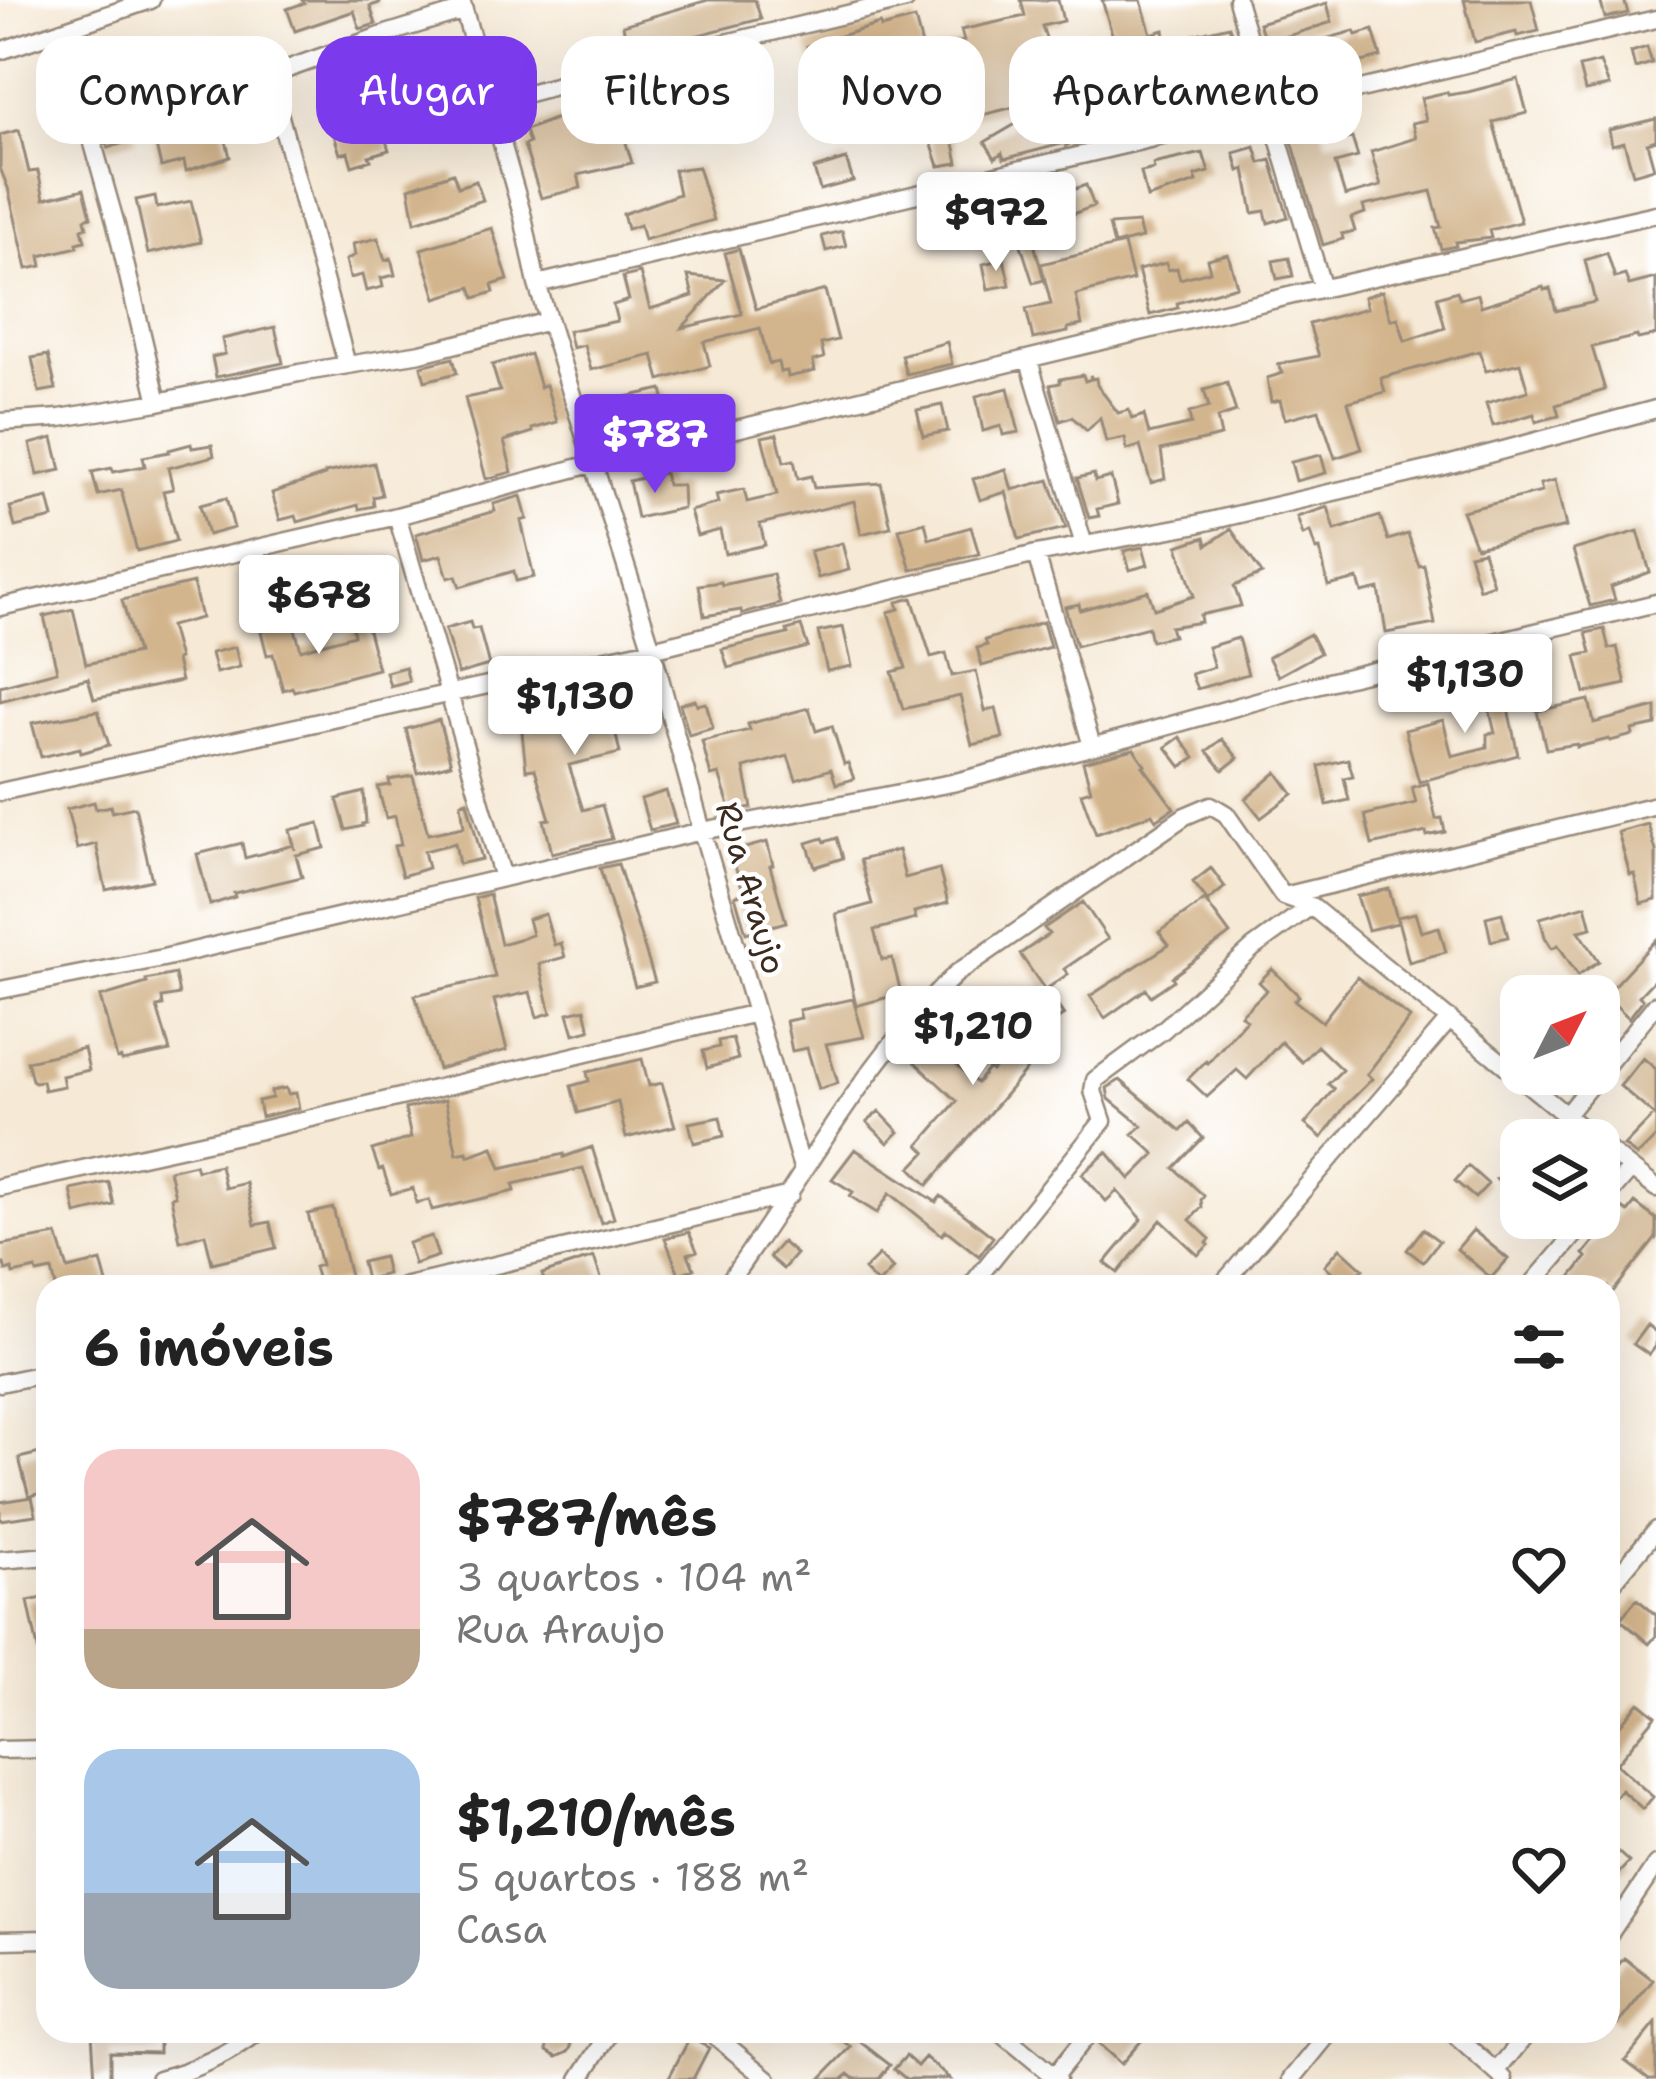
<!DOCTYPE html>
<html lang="pt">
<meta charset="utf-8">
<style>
:root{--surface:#fff;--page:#f6f6f6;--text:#222;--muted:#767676;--accent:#7c3aed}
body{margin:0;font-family:"Shantell Sans",sans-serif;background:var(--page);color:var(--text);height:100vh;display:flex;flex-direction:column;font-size:45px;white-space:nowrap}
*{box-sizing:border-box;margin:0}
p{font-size:39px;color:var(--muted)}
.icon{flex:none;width:66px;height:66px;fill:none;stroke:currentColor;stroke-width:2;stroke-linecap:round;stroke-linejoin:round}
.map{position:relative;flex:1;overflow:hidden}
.drawer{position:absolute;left:36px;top:1275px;width:1584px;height:768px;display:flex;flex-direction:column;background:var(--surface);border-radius:36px;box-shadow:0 12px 48px #0002}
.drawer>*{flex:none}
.hud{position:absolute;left:36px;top:36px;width:1584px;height:108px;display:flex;gap:24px}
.needle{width:78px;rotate:48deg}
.buttons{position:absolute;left:1500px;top:975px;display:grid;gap:24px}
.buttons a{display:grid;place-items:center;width:120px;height:120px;border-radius:24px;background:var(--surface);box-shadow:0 12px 48px #0002;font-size:60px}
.price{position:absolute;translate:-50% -102px;padding:0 27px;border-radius:12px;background:#fff;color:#222;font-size:39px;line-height:78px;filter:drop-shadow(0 3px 6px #0008)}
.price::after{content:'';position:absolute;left:50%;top:72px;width:36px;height:27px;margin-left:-18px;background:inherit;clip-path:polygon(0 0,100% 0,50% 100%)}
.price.current{background:var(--accent);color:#fff}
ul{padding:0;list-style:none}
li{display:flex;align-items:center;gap:36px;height:300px;padding:0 48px}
li span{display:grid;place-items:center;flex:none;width:336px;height:240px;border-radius:36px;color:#555}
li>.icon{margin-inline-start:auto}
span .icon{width:144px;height:144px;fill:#fffc;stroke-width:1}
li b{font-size:51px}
h2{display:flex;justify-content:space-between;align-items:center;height:144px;padding:0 48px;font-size:51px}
.tag{padding:0 42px;border-radius:36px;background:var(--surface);box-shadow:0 12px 48px #0002;font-size:42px;line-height:108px}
.tag.current{background:var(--accent);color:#fff}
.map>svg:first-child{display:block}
</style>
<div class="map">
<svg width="1656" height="2079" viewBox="0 0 1656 2079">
<rect width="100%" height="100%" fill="#fff"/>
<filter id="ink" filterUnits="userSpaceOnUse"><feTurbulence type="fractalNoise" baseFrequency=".00833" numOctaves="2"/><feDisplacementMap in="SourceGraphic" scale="24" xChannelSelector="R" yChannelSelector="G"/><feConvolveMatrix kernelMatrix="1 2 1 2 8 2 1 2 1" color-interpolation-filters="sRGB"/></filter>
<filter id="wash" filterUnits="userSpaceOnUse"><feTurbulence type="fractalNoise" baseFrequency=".004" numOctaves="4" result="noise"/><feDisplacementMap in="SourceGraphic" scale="48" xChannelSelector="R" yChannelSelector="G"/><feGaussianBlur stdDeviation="2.7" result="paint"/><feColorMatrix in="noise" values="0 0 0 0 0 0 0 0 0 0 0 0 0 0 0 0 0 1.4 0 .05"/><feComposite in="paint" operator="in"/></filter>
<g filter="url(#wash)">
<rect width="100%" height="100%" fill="#f6e9d5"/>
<g id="blocks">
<path fill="#d3b58d" d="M302 0H379L380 3 370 6 376 24 360 29 354 11 295 31 287 9 304 3Z
M708 0H755L761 19 625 54 622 42 626 41 623 25Z
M1021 0H1058L1063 21 1042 26 1052 56 1044 59 1051 80 1063 95 970 118 939 70 958 163 939 166 926 127 879 138 877 130 828 140 822 107 859 100 862 111 894 103 884 71 844 82 839 63 814 70 807 46 880 24 881 28 915 19 924 53 964 41 961 30 1025 16Z
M1102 0H1141L1151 34 1164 30 1172 80 1153 84 1148 63 1089 76 1085 59 1113 53 1112 45 1115 44Z
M1464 0H1531L1539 31 1517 36 1516 32 1475 42Z
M1600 0H1624L1628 13 1605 18Z
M1327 3 1332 22 1266 43 1259 23Z
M1229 26 1251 92 1211 105 1188 36Z
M1373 30 1381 57 1351 65 1348 55 1330 60 1325 39 1354 31 1356 35Z
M265 44 271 62 234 75 228 55Z
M1647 47 1652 63 1635 68 1631 52Z
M1600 62 1609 86 1585 91 1579 67Z
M204 72 219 114 230 157 186 171 184 161 161 167 154 137 166 134 158 101 127 111 136 139 108 148 95 105 105 103 104 99 187 73 188 77Z
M705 72 718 128 692 134 683 98 648 116 643 107 634 112 631 97 671 76 672 80Z
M1518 79 1527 113 1493 122 1521 222 1489 230 1491 238 1455 242 1456 246 1441 249 1435 228 1441 227 1431 191 1363 206 1365 213 1351 218 1355 231 1342 234 1343 239 1323 245 1288 128 1308 122 1310 129 1321 126 1326 142 1352 138 1358 157 1335 163 1345 196 1381 186 1371 152 1416 138 1412 123 1426 120 1421 98 1447 92 1448 95 1468 92Z
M587 91 591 101 612 95 632 163 578 175 581 188 541 198 524 145 529 143 525 130 573 112 568 96Z
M1065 95 1086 134 1066 146 1065 143 1004 159 1002 153 995 158 985 142Z
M376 108 389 150 369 156 371 160 352 166 348 152 340 154 333 132 339 130 338 125 350 121 349 116Z
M1656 119V140L1647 143 1654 168 1633 174 1624 142 1612 145 1609 130Z
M19 130 29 172 38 171 44 199 84 189 91 217 85 219 87 227 82 229 85 241 77 243 78 247 40 256 42 266 27 269 8 188 0 168V135Z
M1255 147 1260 163 1271 160 1288 217 1268 223 1265 211 1253 213 1245 169 1239 171 1234 153Z
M1203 153 1209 172 1195 176 1197 182 1147 198 1141 172 1154 169 1153 164Z
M846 159 853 181 820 190 814 169Z
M698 167 714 220 644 240 640 225 627 229 623 214 679 194 674 170Z
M453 173 458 187 476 181 483 200 415 222 409 188Z
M1086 185 1094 206 1073 214 1066 192Z
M1045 190 1050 206 1006 220 1004 215Z
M976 193 979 210 958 214 955 198Z
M155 196 157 208 191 201 201 242 148 254 136 200Z
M1027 218 1044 280 1033 283 1014 223Z
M1138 223 1142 238 1114 245 1109 225Z
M492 228 508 280 492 285 494 292 475 298 471 287 436 298 421 249Z
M842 231 846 246 826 251 822 236Z
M378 238 385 260 391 258 395 275 381 278 383 287 366 291 362 275 350 278 346 260 355 255 353 244Z
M1124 244 1133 280 1076 295 1082 325 1068 328V332L1033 339 1026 309 1051 304 1041 264Z
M739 249 756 309 825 290 838 340 821 344 824 358 813 361 815 371 788 377 787 371 780 372 778 362 769 364 760 328 704 342 710 366 660 380 653 355 591 370 584 345 572 348 568 331 617 321 613 305 629 300 623 277 640 273 650 309 693 296 688 276 725 280 682 328 742 314 725 253Z
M1607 253 1615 278 1625 275 1629 285 1656 278V335L1638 339 1637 336 1592 347 1605 390 1556 405 1559 416 1536 422 1534 414 1493 426 1486 403 1528 391 1520 363 1486 371 1479 351 1381 378 1385 392 1348 402 1362 449 1335 458 1319 410 1285 419 1280 400 1271 402 1267 378 1283 373 1278 364 1319 356 1309 324 1367 308 1364 297 1382 291 1391 320 1398 318 1405 341 1445 328 1437 297 1457 291 1460 299 1478 294 1481 306 1543 287 1544 290 1550 288 1556 311 1595 302 1585 260Z
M1228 254 1237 286 1177 303 1178 308 1150 315 1138 270 1166 263 1168 270 1177 268 1180 279 1210 271 1207 259Z
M1289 258 1293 276 1277 279 1273 261Z
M1004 259 1010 285 988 289 983 264Z
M275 327 283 363 216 377 212 357 225 354 222 339Z
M947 342 952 364 906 374 901 355Z
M530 354 540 387 546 385 557 422 532 429 533 432 504 441 512 472 486 479 465 398 500 391 492 365Z
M48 355 56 389 39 392 32 358Z
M453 358 457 373 425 381 421 366Z
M1083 375 1085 381 1091 379 1090 375 1092 379 1096 378 1097 385 1118 413 1129 410 1132 419 1144 415 1149 434 1191 424 1189 413 1209 407 1204 390 1227 383 1236 412 1217 418 1221 436 1161 450 1165 479 1151 483 1140 446 1127 450 1125 438 1106 442 1100 418 1087 431 1072 417 1060 421 1050 385 1060 383V379Z
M1008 388 1019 432 1003 435 1001 426 983 431 976 396Z
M662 389 670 423 634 431 626 397Z
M942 405 948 431 923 436 917 410Z
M777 434 784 462 794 460 798 479 811 476 814 488 881 483 891 527 861 534 854 501 760 524 765 545 725 554 720 530 697 536 690 511 718 503 716 495 744 489 747 502 777 495 762 437Z
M53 438 61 470 38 475 30 444Z
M191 444 192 448 212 445 214 456 168 468 173 489 163 491 176 541 137 551 121 490 98 495 92 472 112 468 113 472 145 466 143 457 169 452V450Z
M1321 455 1326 473 1296 481 1291 462Z
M374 463 382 495 373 497 374 506 359 509 358 505 298 522 296 516 280 520 272 493 325 475V473Z
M1006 469 1012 490 1049 480 1066 528 1019 539 1006 492 980 500 973 479Z
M664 473 667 485H682L683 508 637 518 629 481Z
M1094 474 1095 481 1111 477 1118 504 1097 509 1099 516 1089 518 1077 478Z
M1555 480 1566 527 1476 547 1462 511 1542 492 1540 484Z
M521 496 527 519 521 521 534 577 516 581 514 571 460 587 456 576 448 578 441 555 423 560 416 534 495 511 493 504Z
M48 498 53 518 15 527 10 507Z
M226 498 234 528 208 535 200 505Z
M1328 507 1335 530 1380 516 1388 540 1408 534 1419 566 1424 565 1435 624 1386 633 1379 589 1362 593 1358 579 1328 586 1320 549 1316 550 1310 532 1303 535 1297 517Z
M925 522 929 539 971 527 979 554 911 570 899 529Z
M1231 529 1262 574 1234 586 1241 606 1200 615 1201 622 1170 627 1173 636 1151 641 1148 627 1076 646 1065 607 1079 604 1080 610 1148 591 1154 609 1194 596 1178 546 1205 537 1207 545Z
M1638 531 1650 572 1611 587 1615 600 1590 606 1573 550Z
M842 543 849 570 818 578 810 551Z
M1143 547 1148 565 1130 570 1124 551Z
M1483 551 1493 584 1479 589 1469 554Z
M773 574 780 604 742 614 741 610 704 616 699 585 721 582 722 585Z
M193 583 201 618 170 626 179 659 176 660 181 681 94 699 88 678 0 701V686L57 671 44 616 73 609 86 664 137 653 122 600Z
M912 598 931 657 946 653 952 676 976 671 985 711 996 708 1003 738 972 745 960 696 903 709 892 672 906 668 888 612 899 609 897 602Z
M365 619 378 669 294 691 292 687 283 690 273 654 267 655 261 631 293 622 301 650 354 635 351 622Z
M470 622 472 629 479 628 489 665 458 674 445 629Z
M1043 622 1050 647 982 666 977 648 987 645 985 640Z
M801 626 808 647 728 668 722 649 788 634 787 630Z
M843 627 852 666 827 671 818 632Z
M1604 629 1609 649 1617 647 1626 684 1585 693 1576 656 1591 653 1586 633Z
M1310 634 1320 653 1278 676 1268 657Z
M1238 638 1248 674 1197 689 1191 674 1214 667 1208 647Z
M235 647 240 667 216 673 211 653Z
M1498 662 1518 755 1419 782 1405 730 1443 720 1452 756 1487 747V734L1495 733 1479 666Z
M405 667 409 681 390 686 386 672Z
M622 677 634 721 614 726 620 753 569 765 583 810 602 805 612 839 552 853 544 820 550 819 535 769 526 770 522 732 546 726 539 700 564 694 565 698 595 690 593 685Z
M695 700 697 705 706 703 713 728 689 735 680 704Z
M1589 700 1594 723 1656 707V725L1632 730 1633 735 1610 741 1609 739 1577 747V744L1546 749 1537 711Z
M809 708 816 731 832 726 844 764 848 763 854 779 836 784 831 769 796 780 788 756 744 768 752 808 731 812 719 774 711 776 702 741 750 730 748 724Z
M98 711 109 745 81 753 80 748 41 757 32 723Z
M439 720 451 764 418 773 406 729Z
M1180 737 1195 758 1181 767 1166 747Z
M1222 739 1238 758 1223 770 1207 751Z
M1134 749 1145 765 1143 766 1174 808 1156 820 1152 814 1096 834 1081 793 1091 790 1083 762Z
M1348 759 1353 776 1344 778 1349 800 1327 805 1319 766Z
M1277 772 1293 794 1261 818 1246 799Z
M413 776 428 834 464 827 461 803 467 801 482 859 459 864 455 843 424 851 428 868 402 876 394 846 401 845 395 816 386 818 378 787 390 785 389 780Z
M1428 783 1436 819 1442 818 1445 832 1427 836 1426 832 1372 845 1365 815 1416 803 1412 787Z
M666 791 676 824 650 830 641 799Z
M364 792 366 823 362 824 363 826 346 830 337 799Z
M94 802 96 809 111 806 112 812 135 807 152 880 106 890 96 844 77 849 67 809Z
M319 823 325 848 296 855 302 877 234 893 235 897 210 905 197 854 242 843 245 858 294 845 295 850 290 830Z
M1648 824 1656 851V900L1641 904 1634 874 1630 875 1618 832Z
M823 838 825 842 837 838 843 858 815 867 807 843Z
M767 842 773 865 770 866 786 922 746 933 735 896 744 893 730 852Z
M898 850 905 878 939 869 948 903 914 912 916 919 874 930 882 960 892 958 900 989 890 992 892 996 856 1006 836 914 872 904 860 860Z
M618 864 655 982 635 987 600 868Z
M1211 868 1225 887 1208 901 1193 882Z
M1389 889 1398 923 1368 930 1357 896Z
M489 894 501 944 532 935 528 919 545 914 554 945 561 943 565 957 539 964 551 1013 537 1017 530 992 494 1000 507 1050 438 1069 415 995 495 977 475 898Z
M1205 900 1230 934 1172 977 1174 980 1151 996 1146 989 1105 1018 1090 996 1169 945 1159 932Z
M1083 902 1108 939 1064 969 1068 974 1045 990 1020 954 1049 934 1044 928Z
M1586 905 1592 928 1579 931 1599 961 1578 975 1558 945 1552 948 1545 937 1540 918Z
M1415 913 1421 932 1439 927 1446 952 1409 962 1397 917Z
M1502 913 1508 937 1491 941 1486 917Z
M1656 940V978L1639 996 1643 1000 1629 1018 1605 995Z
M1272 969 1299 996 1294 1000 1322 1022 1357 977 1410 1018 1367 1074 1372 1079 1346 1105 1322 1138 1305 1124 1334 1089 1328 1084 1342 1070 1317 1046 1302 1062 1281 1042 1247 1079 1237 1070 1207 1097 1188 1079 1206 1061 1208 1063 1246 1020 1241 1015 1267 990 1259 982Z
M175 974 179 995 162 998 163 1006 157 1007 170 1051 122 1061 121 1058 117 1059 100 997 147 983 146 980Z
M1051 997 1064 1015 1024 1042 1039 1055 928 1185 911 1168 926 1152 919 1145 957 1101 903 1051 916 1036 927 1046 935 1038 950 1051 946 1055 977 1083 989 1068 992 1071 1018 1041 1012 1032 1016 1029 1012 1023Z
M853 999 864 1037 826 1044 838 1083 819 1089 807 1048 792 1051 786 1021 801 1018 799 1010Z
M585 1009 590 1030 574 1034 568 1013Z
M732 1038 738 1059 707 1068 703 1051 719 1047 718 1041Z
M84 1048 89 1070 62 1076 64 1086 44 1090 42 1081 35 1082 32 1080 27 1061Z
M1643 1058 1656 1069V1137L1637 1156 1624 1146 1654 1115 1620 1086Z
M642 1059 649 1086 662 1083 675 1126 626 1138 618 1102 578 1113 571 1086 589 1081 587 1072Z
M1120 1080 1181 1131 1189 1123 1203 1138 1174 1168 1204 1196 1201 1200 1202 1207 1190 1220 1210 1239 1207 1243 1209 1245 1198 1255 1161 1220 1118 1273 1105 1263 1142 1219 1117 1191 1106 1201 1082 1174 1107 1152 1130 1179 1155 1154 1133 1134 1142 1126 1109 1099 1107 1088Z
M286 1088 288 1094 296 1093 299 1108 261 1117 258 1101 272 1098 271 1091Z
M445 1100 457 1154 467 1152 468 1156 493 1147 501 1168 564 1154V1157L592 1147 614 1218 601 1223 583 1168 513 1184 515 1191 432 1210 429 1200 416 1203 413 1188 391 1194 383 1169 379 1170 372 1150 411 1138 405 1109Z
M879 1111 899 1132 888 1143 867 1122Z
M720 1117 724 1136 694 1143 689 1123Z
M855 1149 936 1202 941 1196 993 1237 979 1256 946 1230 942 1235 890 1193 877 1213 850 1196 853 1192 832 1179Z
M195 1164 197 1170 220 1165 225 1188 246 1183 255 1225 270 1222 276 1248 212 1263 205 1234 180 1241 171 1197 175 1196 169 1170Z
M1509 1165 1521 1176V1203L1496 1179Z
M1468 1166 1488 1184 1475 1198 1455 1181Z
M109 1182 114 1205 76 1214 71 1190Z
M1635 1203 1656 1219V1238L1608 1298V1287H1563L1587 1257 1584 1254 1622 1208 1628 1212Z
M333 1208 351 1280 320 1287 314 1267 321 1265 308 1214Z
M1538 1218H1572L1556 1237Z
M1423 1229 1439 1241 1423 1262 1407 1250Z
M1473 1230 1508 1259 1491 1278 1457 1249Z
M689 1232 697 1251 688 1254 694 1269 679 1274 665 1238Z
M57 1235 68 1269 101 1261 108 1287H56L52 1270 37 1273 36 1269 13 1274 12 1269 6 1271 4 1264 0 1265V1245Z
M431 1236 438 1256 414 1264 408 1243Z
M782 1242 796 1254 783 1269 769 1257Z
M1340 1248 1363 1269 1347 1287H1318L1331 1271 1325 1265Z
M879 1255 893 1269 878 1284 864 1270Z
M383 1257 387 1274 366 1280 362 1262Z
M594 1257 604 1287H546L542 1274Z
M1647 1325 1656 1332V1346L1649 1355 1633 1344Z
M48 1451V1490L29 1497 19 1458Z
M32 1497 36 1515 0 1520V1502Z
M48 1597V1662L41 1663 28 1601Z
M1637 1599 1656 1615V1636L1649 1644 1620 1619Z
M1639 1702 1656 1716 1616 1764 1653 1797 1643 1809 1621 1790 1608 1805V1740Z
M1608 1843 1629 1862 1619 1873 1608 1863Z
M1624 1958 1653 1980 1618 2024 1608 2015V1978Z
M1656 2023V2079H1649L1625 2061Z
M546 2031H564L569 2035 571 2047 568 2052 557 2057 547 2051Z
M829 2031H867L859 2041 890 2065 879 2079H855L849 2074 843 2079H820L851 2047Z
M1104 2031H1150L1121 2064 1098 2043Z
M92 2033 159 2034V2053L110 2052V2077L95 2079Z
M690 2038 709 2048 693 2079H668Z
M906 2056 917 2066 925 2057 950 2079H906L894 2069Z"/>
</g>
</g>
<g filter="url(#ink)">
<use href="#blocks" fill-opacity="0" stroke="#988a7a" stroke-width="3"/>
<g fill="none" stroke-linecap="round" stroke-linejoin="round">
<g stroke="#988a7a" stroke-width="21">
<path id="minor" d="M461 0 523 217 537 284 652 649 702 831 803 1171
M1237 0 1323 289
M61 30 116 225 158 402
M0 51 151 0
M279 72 383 35 464 10
M491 103 634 65 906 0
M279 113 347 365
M537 284 1656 19
M1029 361 1084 545
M0 422 60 418 158 402 299 373 421 353 549 321
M397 516 503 878
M1036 554 1092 746
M0 607 397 516 595 463 1293 295 1656 214
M0 792 652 649 1036 554 1193 525 1440 467 1656 409
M1284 896 1656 805
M0 990 163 958 702 831 952 783 1129 737 1307 687 1656 603
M1566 1115 1656 1004
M1599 1143 1656 1188
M0 1187 261 1130 756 1013
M1599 1206 1631 1169
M403 1287 790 1195
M725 1287C802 1182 861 1063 957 973L1185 816 1211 805 1226 814 1283 896 1311 906 1596 1140
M970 1287 1103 1121 1093 1091 1095 1080 1163 1030 1253 948 1311 906
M1220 1287 1450 1019
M1530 1287 1589 1218
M0 1383 48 1373
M0 1560 48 1556
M1608 1588 1656 1530
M0 1750 48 1749
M1608 1936 1656 1865
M0 1940 48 1939
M709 2031 768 2079
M999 2031 1057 2079
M1450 2031 1504 2079
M1496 2072 1529 2031
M1054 2076 1091 2031
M159 2079C192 2071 232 2053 259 2031
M580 2079 611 2031
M1292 2079 1331 2031"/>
</g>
<use href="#minor" stroke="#fff" stroke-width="16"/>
</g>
</g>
<g text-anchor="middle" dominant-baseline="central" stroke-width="9" stroke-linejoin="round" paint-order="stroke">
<g font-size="33" fill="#3b2a1e" stroke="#fff">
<text transform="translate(751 888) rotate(74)">Rua Araujo</text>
</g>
</g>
</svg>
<div class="buttons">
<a><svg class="needle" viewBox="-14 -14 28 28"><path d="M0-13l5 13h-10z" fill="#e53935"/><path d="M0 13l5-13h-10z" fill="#767676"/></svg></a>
<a><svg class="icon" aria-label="layers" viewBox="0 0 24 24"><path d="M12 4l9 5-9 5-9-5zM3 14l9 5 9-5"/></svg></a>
</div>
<b class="price" style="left:996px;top:274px">$972</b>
<b class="price current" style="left:655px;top:496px">$787</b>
<b class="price" style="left:319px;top:657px">$678</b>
<b class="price" style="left:1465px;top:736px">$1,130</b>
<b class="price" style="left:575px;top:758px">$1,130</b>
<b class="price" style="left:973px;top:1088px">$1,210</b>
<div class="hud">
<a class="tag">Comprar</a>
<a class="tag current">Alugar</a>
<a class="tag">Filtros</a>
<a class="tag">Novo</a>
<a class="tag">Apartamento</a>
</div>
<section class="drawer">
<h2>6 imóveis<svg class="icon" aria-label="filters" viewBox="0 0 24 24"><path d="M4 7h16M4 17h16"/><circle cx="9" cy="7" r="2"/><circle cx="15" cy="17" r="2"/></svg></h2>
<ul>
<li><span style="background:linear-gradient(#f6c9c9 75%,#b9a48a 0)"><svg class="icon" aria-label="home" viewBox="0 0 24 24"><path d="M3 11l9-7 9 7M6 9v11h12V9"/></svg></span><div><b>$787/mês</b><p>3 quartos · 104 m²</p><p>Rua Araujo</p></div><svg class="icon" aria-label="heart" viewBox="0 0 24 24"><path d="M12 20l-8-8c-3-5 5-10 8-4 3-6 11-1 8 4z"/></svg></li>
<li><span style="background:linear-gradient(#a9c7e8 60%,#9aa5b1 0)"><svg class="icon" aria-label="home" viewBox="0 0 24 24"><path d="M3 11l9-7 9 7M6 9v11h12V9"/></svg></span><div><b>$1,210/mês</b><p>5 quartos · 188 m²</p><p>Casa</p></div><svg class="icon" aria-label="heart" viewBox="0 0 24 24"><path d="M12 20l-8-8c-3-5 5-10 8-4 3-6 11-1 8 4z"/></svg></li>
</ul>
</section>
</div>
